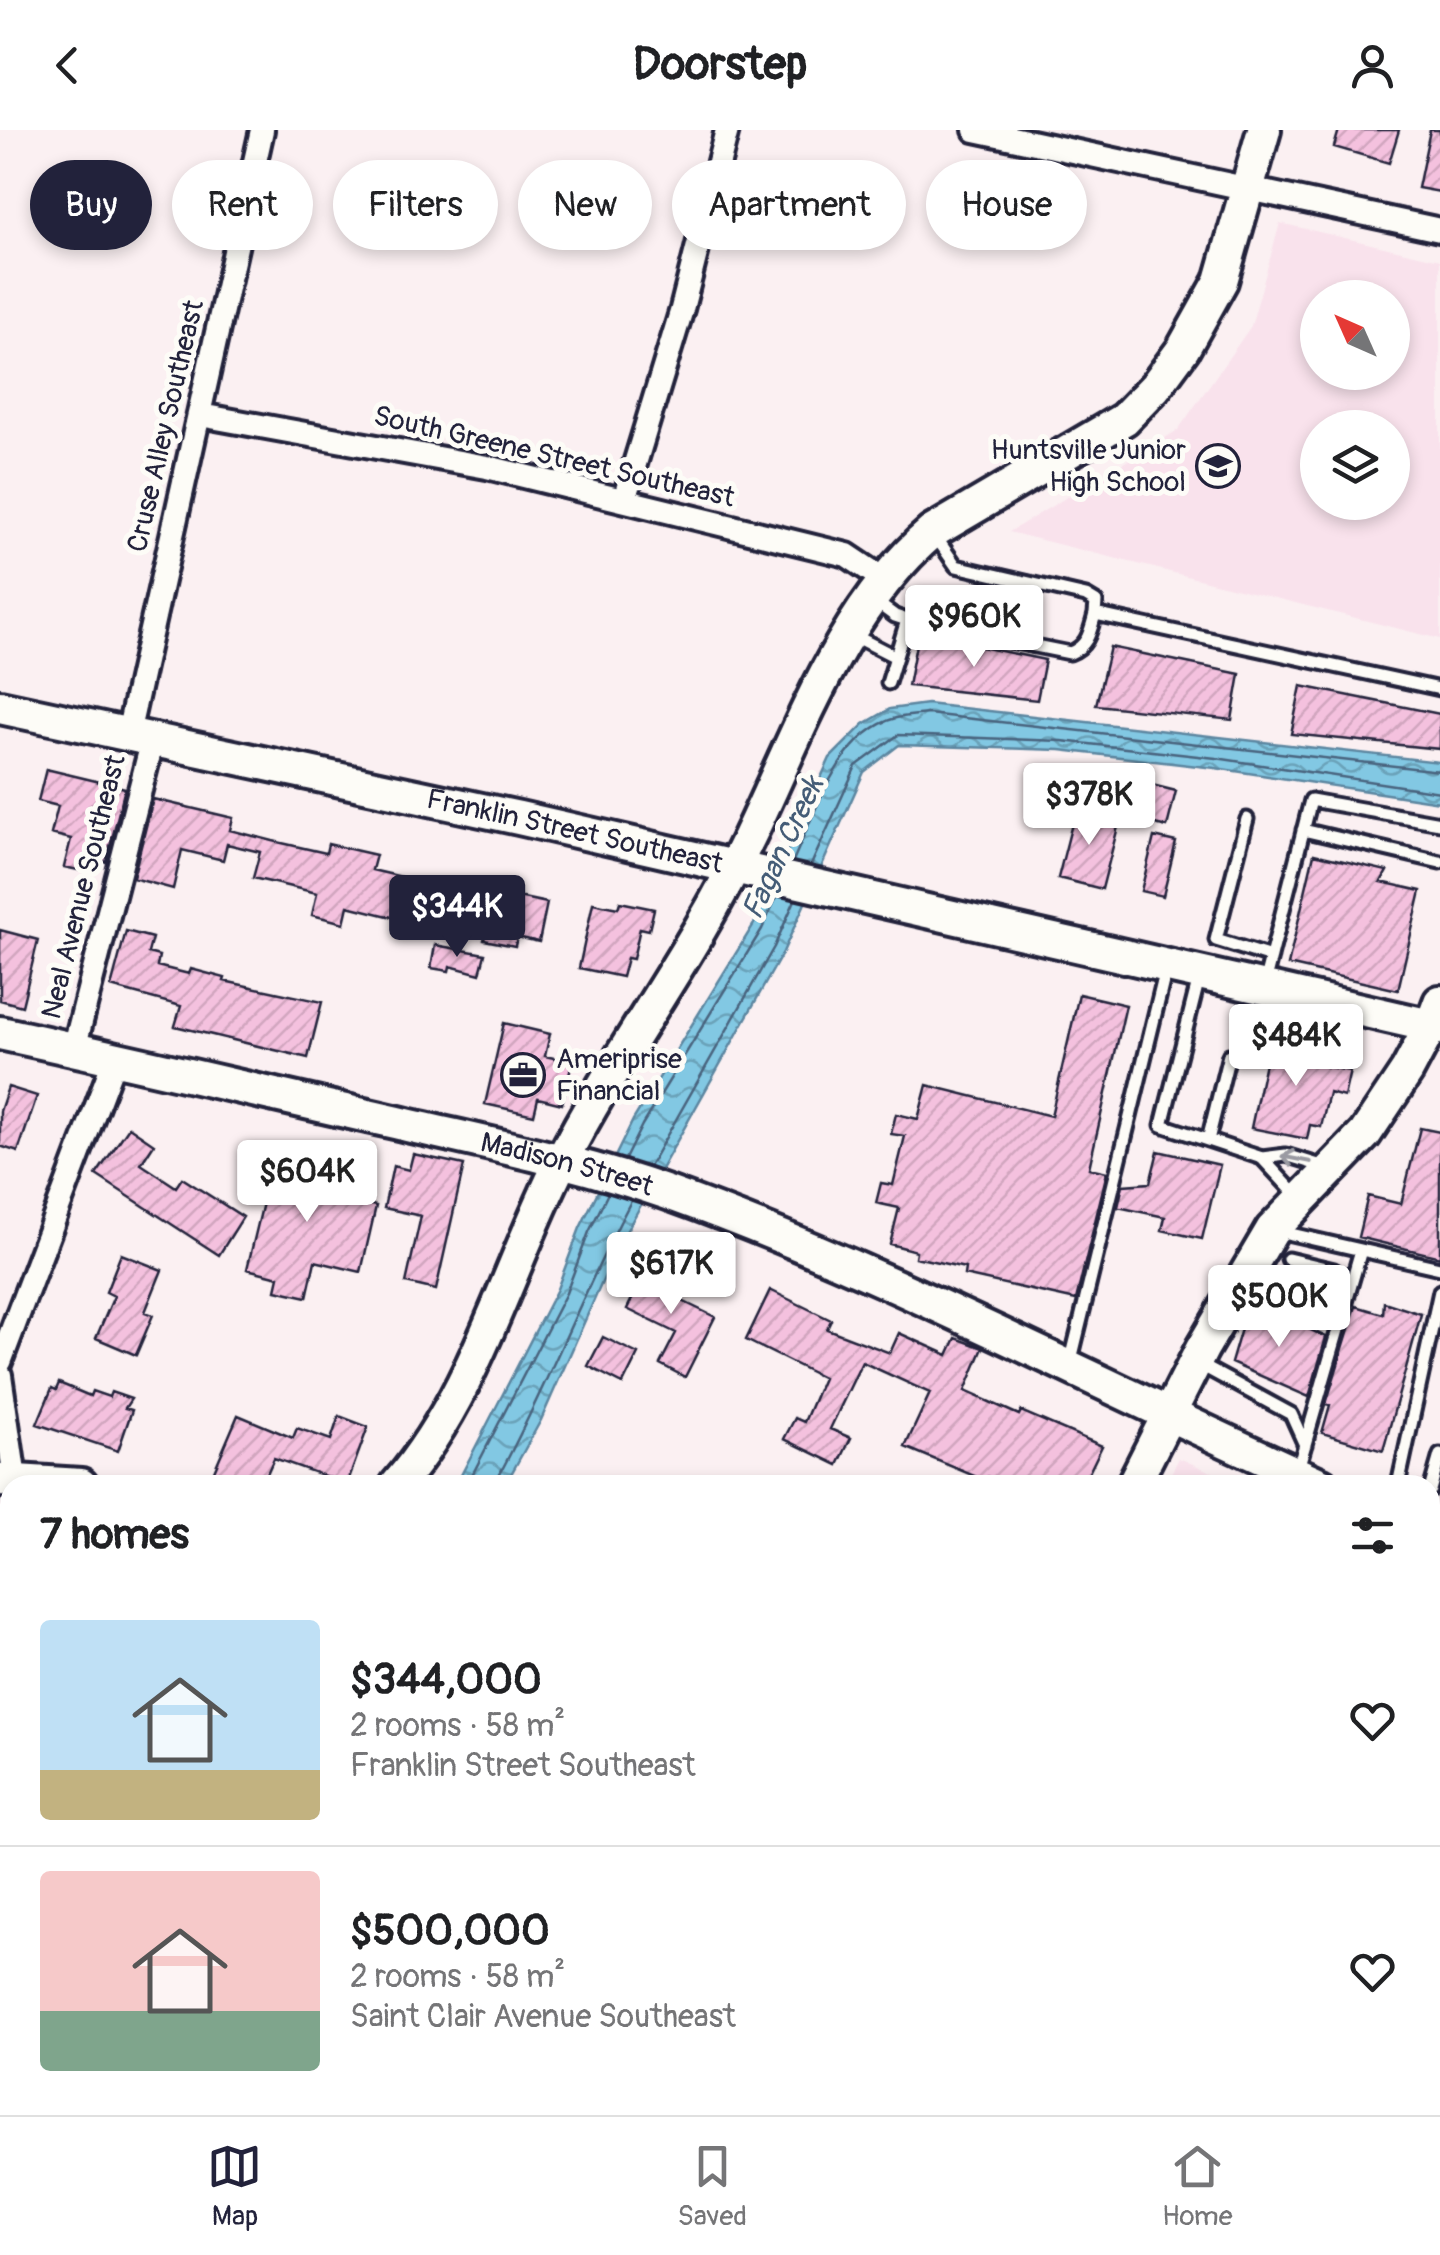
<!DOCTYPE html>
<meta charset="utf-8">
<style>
:root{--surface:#fff;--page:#f2f2f2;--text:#202124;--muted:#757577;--line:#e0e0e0;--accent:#22223b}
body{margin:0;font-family:Pangolin,sans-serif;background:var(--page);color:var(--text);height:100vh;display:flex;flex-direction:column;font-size:38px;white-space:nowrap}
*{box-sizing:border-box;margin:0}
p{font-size:32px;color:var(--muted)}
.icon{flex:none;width:55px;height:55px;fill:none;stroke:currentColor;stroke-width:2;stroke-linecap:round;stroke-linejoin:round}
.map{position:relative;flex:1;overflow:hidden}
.details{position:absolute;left:0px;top:1345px;width:1440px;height:640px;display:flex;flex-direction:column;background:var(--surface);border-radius:30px 30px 0 0;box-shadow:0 5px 15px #0003}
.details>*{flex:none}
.top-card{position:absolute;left:30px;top:30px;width:1380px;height:90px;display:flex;gap:20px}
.needle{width:65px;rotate:315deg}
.controls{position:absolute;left:1300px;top:150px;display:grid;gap:20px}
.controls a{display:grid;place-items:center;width:110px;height:110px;border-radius:50%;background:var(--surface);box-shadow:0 5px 15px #0003;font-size:50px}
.price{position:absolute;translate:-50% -85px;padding:0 22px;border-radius:10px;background:#fff;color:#222;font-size:32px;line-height:65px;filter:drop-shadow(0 2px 5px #0008)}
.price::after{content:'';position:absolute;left:50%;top:60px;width:30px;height:22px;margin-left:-15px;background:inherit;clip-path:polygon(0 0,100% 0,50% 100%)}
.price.active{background:var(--accent);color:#fff}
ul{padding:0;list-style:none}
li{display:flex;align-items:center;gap:30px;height:250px;padding:0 40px}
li+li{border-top:2px solid var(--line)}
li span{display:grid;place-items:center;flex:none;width:280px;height:200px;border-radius:10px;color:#555}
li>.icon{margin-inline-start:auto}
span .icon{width:120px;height:120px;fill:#fffc;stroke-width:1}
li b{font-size:42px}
h2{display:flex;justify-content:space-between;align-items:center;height:120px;padding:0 40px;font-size:42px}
.chip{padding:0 35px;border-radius:45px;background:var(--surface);box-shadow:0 5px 15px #0003;font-size:35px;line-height:90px}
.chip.active{background:var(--accent);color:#fff}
header{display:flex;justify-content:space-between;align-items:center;height:130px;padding:0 40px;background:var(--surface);font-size:45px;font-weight:700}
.tab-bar{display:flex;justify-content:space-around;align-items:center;height:140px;border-top:2px solid var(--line);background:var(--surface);font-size:28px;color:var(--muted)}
.tab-bar a{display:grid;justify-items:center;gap:5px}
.tab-bar .active{color:var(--accent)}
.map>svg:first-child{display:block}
</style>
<header><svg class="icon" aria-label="back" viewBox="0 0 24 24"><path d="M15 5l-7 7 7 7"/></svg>Doorstep<svg class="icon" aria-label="person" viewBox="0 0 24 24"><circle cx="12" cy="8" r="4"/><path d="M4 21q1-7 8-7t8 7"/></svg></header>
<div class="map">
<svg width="1440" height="1985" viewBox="0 0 1440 1985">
<defs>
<pattern id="grass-tufts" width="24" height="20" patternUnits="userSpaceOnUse" patternTransform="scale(2.5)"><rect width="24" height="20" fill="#b1e4a5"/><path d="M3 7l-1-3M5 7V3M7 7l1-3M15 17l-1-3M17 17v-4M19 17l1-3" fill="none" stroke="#98c38f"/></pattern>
<pattern id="water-waves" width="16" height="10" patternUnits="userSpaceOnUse" patternTransform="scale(2.5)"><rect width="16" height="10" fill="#82c8e3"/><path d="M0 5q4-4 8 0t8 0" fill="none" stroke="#6aa2b9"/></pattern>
<pattern id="building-hatch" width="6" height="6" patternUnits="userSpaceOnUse" patternTransform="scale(2.5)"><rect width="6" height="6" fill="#f4c1de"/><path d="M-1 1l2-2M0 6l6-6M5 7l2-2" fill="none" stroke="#d1a6bf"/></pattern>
</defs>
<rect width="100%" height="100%" fill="#fbf0f2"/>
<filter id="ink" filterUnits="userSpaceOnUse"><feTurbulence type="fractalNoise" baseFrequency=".01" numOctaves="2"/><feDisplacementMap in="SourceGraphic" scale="20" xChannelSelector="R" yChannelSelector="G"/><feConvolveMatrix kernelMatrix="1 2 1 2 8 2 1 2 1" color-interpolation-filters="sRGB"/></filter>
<g filter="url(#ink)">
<path fill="#f9e2ec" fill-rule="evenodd" d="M1280 93 1440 130V509L1009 402 1178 300 1251 196ZM1318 168H1392V242H1318ZM1318 298H1392V372H1318Z
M1179 1328 1241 1355H1165Z
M10 1373V1975H1430V1438L1440 1443V1985H0V1374Z"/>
<path fill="url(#grass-tufts)" stroke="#6a8370" stroke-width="2.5" d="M10 1383V1696L0 1706V1384Z"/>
<path fill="url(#water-waves)" stroke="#5c86a0" stroke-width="2.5" d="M927 574 1440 632V672L1215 638 1060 620 899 615 864 642 783 822 618 1116 541 1290 505 1355H456L557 1159 580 1098 633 990 754 794 830 628 864 594 890 579Z
M10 1818V1881L0 1891V1828Z"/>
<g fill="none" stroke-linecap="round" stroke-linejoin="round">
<path stroke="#48647e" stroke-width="2.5" d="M793 731C814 685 840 602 896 588 906 586 917 585 928 584L1440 641
M811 735 856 636 898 605 1062 611 1216 628 1440 662
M625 1029 642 995 762 799 777 766
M649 1037 774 817 795 770
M467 1355 566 1163 589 1102 608 1063
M497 1355 498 1347C547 1257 583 1161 631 1071"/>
</g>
<path fill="url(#building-hatch)" stroke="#22223b" stroke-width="2.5" d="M1339 0H1399L1389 33 1334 17Z
M1430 0H1440V62L1418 58Z
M918 504 1045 530 1037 570 908 556Z
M1110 517 1240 544 1232 590 1096 575Z
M1301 556 1440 584V619L1291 604Z
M46 639 125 658 106 732 87 727 83 741 64 737 71 709 51 704 58 676 38 671Z
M1136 651 1176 661 1167 697 1126 687Z
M153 669 233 688 230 700 273 711 326 723 328 714 376 725 372 740 445 757 441 776 431 773 430 778 404 772 400 789 348 776 344 793 312 785 317 763 253 748 260 722 227 714 223 730 182 720 173 759 133 748Z
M1076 678 1120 689 1102 759 1058 748Z
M1154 707 1176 712 1163 766 1141 761Z
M1314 724 1387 741 1381 752 1421 761 1398 860 1288 835Z
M494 762 547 773 539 812 517 807 515 816 484 810Z
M620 772 654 779 649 800 640 798 633 829 627 828 622 847 579 838 593 773 618 778Z
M0 800 38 810 22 876 0 870Z
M126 801 152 808 148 823 159 826 157 836 189 844 191 839 225 848 224 851 322 872 308 928 175 896 181 876 111 857Z
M435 815 485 824 480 844 450 836 449 841 431 838Z
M1079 864 1126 875 1089 1038 1107 1042 1076 1170 964 1145 965 1138 915 1127 916 1121 890 1114 899 1078 876 1073 881 1053 893 1055 905 1006 891 1004 896 984 918 989 927 955 1051 986Z
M504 893 550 904 545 926 572 932 562 974 538 968 534 985 485 974Z
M1270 909 1328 921 1324 936 1350 941 1344 967 1329 963 1321 997 1310 995 1307 1009 1251 998Z
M8 957 37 966 18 1022 0 1016V981Z
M129 997 154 1014 141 1034 176 1057 182 1048 243 1087 219 1125 96 1045Z
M1420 998 1440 1002V1127L1358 1107 1368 1066 1401 1074Z
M1158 1021 1220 1035 1202 1109 1162 1100 1165 1087 1118 1077 1123 1055 1150 1053Z
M275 1023 338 1037 331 1067 376 1076 361 1142 315 1131 307 1167 276 1160 279 1147 247 1139Z
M413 1024 464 1035 436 1160 406 1153 421 1086 384 1078 393 1036 409 1040Z
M121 1124 162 1140 145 1182 153 1185 136 1225 96 1208 114 1166 106 1162Z
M651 1130 679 1143 668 1164 715 1187 685 1247 660 1234 676 1203 627 1179Z
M770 1160 831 1190 827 1199 890 1223 899 1203 948 1225 956 1208 983 1218 965 1261 1019 1285 1021 1281 1102 1316 1083 1355H1006L988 1347 986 1351 905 1317 930 1263 862 1232 830 1299 851 1308 838 1335 784 1309 795 1288 804 1292 823 1248 746 1210Z
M1384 1172 1421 1184 1383 1321 1322 1303 1330 1275 1326 1274 1356 1176 1383 1184Z
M1252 1173 1326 1207 1309 1267 1231 1233 1245 1185Z
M603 1207 638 1224 623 1254 588 1236Z
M59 1253 90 1266 92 1261 109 1267 111 1262 131 1269 125 1278 132 1280 118 1321 37 1294 52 1258 56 1260Z
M238 1285 293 1308 297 1298 331 1310 339 1286 368 1297 347 1354 274 1328 262 1355H228L211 1348Z"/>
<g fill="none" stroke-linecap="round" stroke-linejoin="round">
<g stroke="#22223b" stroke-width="19">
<path id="lane" d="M934 404 956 436 1086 466 1096 472 1095 484
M873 470 895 486 907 490
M851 504 896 527
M888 553 907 490 1070 523C1088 516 1090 502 1095 484L1440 559
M1247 689 1216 810 1271 827
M1303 700 1440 732
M1199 848 1162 995 1262 1028 1286 1025 1325 1037
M1264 854 1311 670 1440 693
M1208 1010 1229 925
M1262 1028 1300 1069
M1278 1101 1440 1138
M1248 1148 1321 1180 1334 1140 1288 1129
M1197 1233 1291 1284 1305 1315
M1070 1234 1166 839
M1297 1342 1361 1120
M1259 1355 1268 1336
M1398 1355 1440 1161
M1430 1360 1440 1325"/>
</g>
<g stroke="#22223b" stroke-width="30">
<path id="street" d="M975 0 1440 100
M200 285 487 337 847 425 886 451
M624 370 682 179 727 0
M128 604 262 0
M74 919 153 609
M0 1232 115 928
M0 1245 15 1349
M486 1975 500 1985
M1146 1985 1151 1975"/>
</g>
<g stroke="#22223b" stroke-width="40">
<g id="secondary">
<path id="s1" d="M0 577 519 688 1440 898"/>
<path id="s2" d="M0 903C130 931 260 962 390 991 483 1013 578 1031 668 1063 893 1144 1104 1258 1322 1355"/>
<path d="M0 1350 81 1355"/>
<path d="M397 1355C476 1263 507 1139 561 1032 617 922 694 823 747 711 798 606 841 479 932 402L1124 289 1155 257 1183 219 1221 151 1264 0"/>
<path d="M1133 1355 1202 1219 1272 1100 1365 1004 1407 941 1431 896 1440 872"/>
<path d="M1430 1403 1440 1407"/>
<path d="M0 1749 10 1741"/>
<path d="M1430 1840 1440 1845"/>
<path d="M0 1963 10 1966"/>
<path d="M33 1975 59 1985"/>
<path d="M263 1985 270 1975"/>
<path d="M815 1985 823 1975"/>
</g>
</g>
<path stroke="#22223b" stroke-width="4" stroke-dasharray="10 8" stroke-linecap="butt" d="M0 1479 10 1467
M0 1536 10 1547
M0 1593 10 1607
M1430 1789 1436 1783"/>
<use href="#lane" stroke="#fdfcf7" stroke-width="11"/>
<use href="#street" stroke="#fdfcf7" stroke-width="22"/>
<use href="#secondary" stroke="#fdfcf7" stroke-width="32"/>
</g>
<defs><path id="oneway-shaft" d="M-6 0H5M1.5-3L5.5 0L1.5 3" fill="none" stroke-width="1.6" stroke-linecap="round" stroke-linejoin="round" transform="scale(2.5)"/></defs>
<use stroke="#9a9aa2" href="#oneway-shaft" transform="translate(1296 1029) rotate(-169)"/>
</g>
<defs>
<g id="school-ring" transform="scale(2.25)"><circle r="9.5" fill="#fdfcf7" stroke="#22223b" stroke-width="1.5"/><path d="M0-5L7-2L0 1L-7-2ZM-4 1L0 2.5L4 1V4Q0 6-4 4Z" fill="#22223b"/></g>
<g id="office-ring" transform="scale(2.25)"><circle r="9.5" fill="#fdfcf7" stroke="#22223b" stroke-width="1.5"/><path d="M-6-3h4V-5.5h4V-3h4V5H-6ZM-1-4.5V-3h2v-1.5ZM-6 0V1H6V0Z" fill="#22223b"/></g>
</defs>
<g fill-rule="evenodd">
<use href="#school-ring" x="1218" y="336"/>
<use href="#office-ring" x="523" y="945"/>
</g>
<g text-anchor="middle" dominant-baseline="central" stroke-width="10" stroke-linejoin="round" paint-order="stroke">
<g font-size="28" fill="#22223b" stroke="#fdfcf7">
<text transform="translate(166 296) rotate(-77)">Cruse Alley Southeast</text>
<text transform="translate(554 327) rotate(13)">South Greene Street Southeast</text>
<text stroke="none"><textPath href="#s1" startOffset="588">Franklin Street Southeast</textPath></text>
<text transform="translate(84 757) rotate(-76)">Neal Avenue Southeast</text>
<text stroke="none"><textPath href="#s2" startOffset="582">Madison Street</textPath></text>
</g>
<g font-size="28" fill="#22223b" stroke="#fdfcf7" text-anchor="end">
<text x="1186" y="320">Huntsville Junior<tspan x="1186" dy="32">High School</tspan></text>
<text x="556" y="929" text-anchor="start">Ameriprise<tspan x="556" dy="32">Financial</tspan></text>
</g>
<g font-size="30" font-style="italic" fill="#445c76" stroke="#fdfcf7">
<text transform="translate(783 718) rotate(-65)">Fagan Creek</text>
</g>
</g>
</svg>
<div class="controls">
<a><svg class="needle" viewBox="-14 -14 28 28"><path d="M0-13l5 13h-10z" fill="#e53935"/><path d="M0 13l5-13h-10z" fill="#757577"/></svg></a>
<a><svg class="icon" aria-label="layers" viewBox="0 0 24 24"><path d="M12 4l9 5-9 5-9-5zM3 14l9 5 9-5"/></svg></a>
</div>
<b class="price" style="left:974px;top:540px">$960K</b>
<b class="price" style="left:1089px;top:718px">$378K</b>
<b class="price active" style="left:457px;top:830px">$344K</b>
<b class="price" style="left:1296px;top:959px">$484K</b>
<b class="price" style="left:307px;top:1095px">$604K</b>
<b class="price" style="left:671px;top:1187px">$617K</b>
<b class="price" style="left:1279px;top:1220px">$500K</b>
<div class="top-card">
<a class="chip active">Buy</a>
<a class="chip">Rent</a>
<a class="chip">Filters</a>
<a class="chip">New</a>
<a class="chip">Apartment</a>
<a class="chip">House</a>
</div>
<section class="details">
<h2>7 homes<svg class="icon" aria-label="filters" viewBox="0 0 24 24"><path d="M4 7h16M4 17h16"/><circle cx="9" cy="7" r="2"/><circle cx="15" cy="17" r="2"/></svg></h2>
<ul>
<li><span style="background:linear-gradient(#bfe0f5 75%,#c2b280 0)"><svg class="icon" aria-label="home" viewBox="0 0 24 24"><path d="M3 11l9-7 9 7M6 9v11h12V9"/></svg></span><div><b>$344,000</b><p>2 rooms · 58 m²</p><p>Franklin Street Southeast</p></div><svg class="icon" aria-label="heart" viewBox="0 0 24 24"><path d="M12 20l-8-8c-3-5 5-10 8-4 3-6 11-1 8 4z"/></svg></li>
<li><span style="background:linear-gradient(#f6c9c9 70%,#7fa58c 0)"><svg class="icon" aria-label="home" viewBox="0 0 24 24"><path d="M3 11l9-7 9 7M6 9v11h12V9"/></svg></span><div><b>$500,000</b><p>2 rooms · 58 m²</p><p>Saint Clair Avenue Southeast</p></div><svg class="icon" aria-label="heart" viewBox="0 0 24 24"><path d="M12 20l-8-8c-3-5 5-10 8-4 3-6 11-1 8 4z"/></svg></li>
</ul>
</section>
</div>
<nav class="tab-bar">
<a class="active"><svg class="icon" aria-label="map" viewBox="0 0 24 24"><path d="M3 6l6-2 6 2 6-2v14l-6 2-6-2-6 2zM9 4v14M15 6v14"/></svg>Map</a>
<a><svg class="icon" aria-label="saved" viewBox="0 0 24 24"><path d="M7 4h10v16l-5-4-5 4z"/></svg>Saved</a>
<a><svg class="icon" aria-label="home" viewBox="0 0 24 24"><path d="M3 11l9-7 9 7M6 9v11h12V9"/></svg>Home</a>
</nav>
